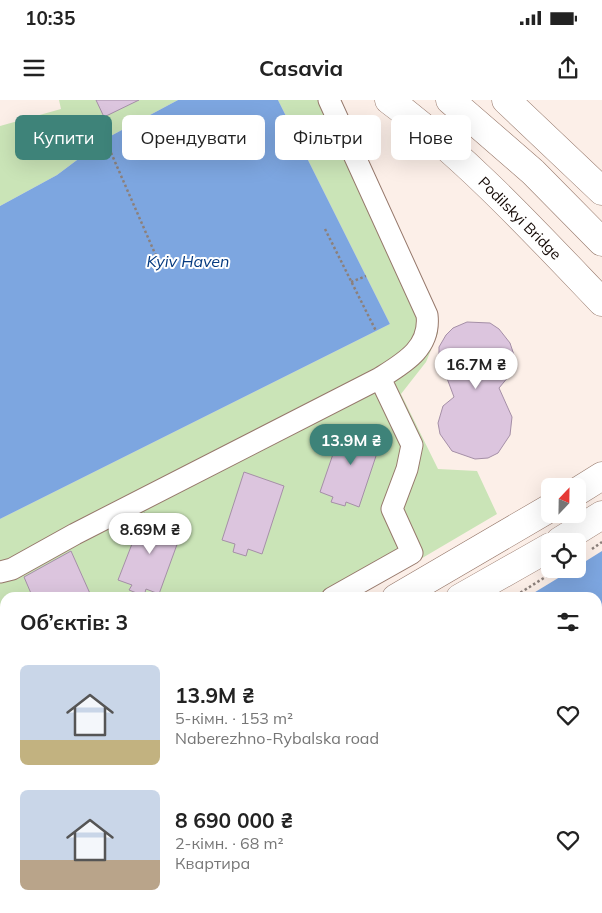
<!DOCTYPE html>
<html lang="uk">
<meta charset="utf-8">
<style>
:root{--surface:#fff;--page:#f2f2f2;--text:#222;--muted:#767676;--accent:#3e8379}
body{margin:0;font-family:Mulish,sans-serif;background:var(--page);color:var(--text);height:100vh;display:flex;flex-direction:column;font-size:19px;white-space:nowrap}
*{box-sizing:border-box;margin:0}
p{font-size:16px;color:var(--muted)}
.icon{flex:none;width:28px;height:28px;fill:none;stroke:currentColor;stroke-width:2;stroke-linecap:round;stroke-linejoin:round}
.map{position:relative;flex:1;overflow:hidden}
.side{position:absolute;left:0px;top:492px;width:602px;height:321px;display:flex;flex-direction:column;background:var(--surface);border-radius:15px 15px 0 0;box-shadow:0 5px 20px #0002}
.side>*{flex:none}
.guide{position:absolute;left:15px;top:15px;width:572px;height:45px;display:flex;gap:10px}
.needle{width:32px;rotate:22deg}
.fabs{position:absolute;left:541px;top:378px;display:grid;gap:10px}
.fabs a{display:grid;place-items:center;width:45px;height:45px;border-radius:8px;background:var(--surface);box-shadow:0 5px 20px #0002;font-size:25px}
.price{position:absolute;translate:-50% -42px;padding:0 11px;border-radius:18px;background:#fff;color:#222;font-size:16px;line-height:32px;filter:drop-shadow(0 1px 2px #0008)}
.price::after{content:'';position:absolute;left:50%;top:30px;width:15px;height:11px;margin-left:-8px;background:inherit;clip-path:polygon(0 0,100% 0,50% 100%)}
.price.on{background:var(--accent);color:#fff}
ul{padding:0;list-style:none}
li{display:flex;align-items:center;gap:15px;height:125px;padding:0 20px}
li span{display:grid;place-items:center;flex:none;width:140px;height:100px;border-radius:8px;color:#555}
li>.icon{margin-inline-start:auto}
span .icon{width:60px;height:60px;fill:#fffc;stroke-width:1}
li b{font-size:21px}
h2{display:flex;justify-content:space-between;align-items:center;height:60px;padding:0 20px;font-size:21px}
.pill{padding:0 18px;border-radius:8px;background:var(--surface);box-shadow:0 5px 20px #0002;font-size:18px;line-height:45px}
.pill.on{background:var(--accent);color:#fff}
.status{display:flex;justify-content:space-between;align-items:center;height:35px;padding:0 25px;background:var(--surface);direction:ltr}
.status svg{height:14px;fill:currentColor}
header{display:flex;justify-content:space-between;align-items:center;height:65px;padding:0 20px;background:var(--surface);font-size:22px;font-weight:700}
.map>svg:first-child{display:block}
</style>
<div class="status"><b>10:35</b><svg viewBox="0 0 49 12"><path d="M0 12V9h3v3zM5 12V6h3v6zM10 12V3h3v9zM15 12V0h3v12zM26 1h20v11H26zM47 4h2v5h-2z"/></svg></div>
<header><svg class="icon" aria-label="menu" viewBox="0 0 24 24"><path d="M4 6h16M4 12h16M4 18h16"/></svg>Casavia<svg class="icon" aria-label="share" viewBox="0 0 24 24"><path d="M12 15V3M7 8l5-5 5 5M5 13v7h14v-7"/></svg></header>
<div class="map">
<svg width="602" height="813" viewBox="0 0 602 813">
<rect width="100%" height="100%" fill="#fcefe8"/>
<path fill="#cae4b7" d="M59 0H178L105 39 57 75 0 106V26L61 9Z
M278 0H328L437 213 438 233 426 262 401 294 438 369 477 371 497 414 356 497 5 498V668L0 670V419L390 224Z"/>
<path fill="#7da6e0" d="M178 0H278L390 224 0 419V106L57 75 105 39Z
M602 451V813H0V801L5 798V809H598V498L527 497 573 469H578V466Z"/>
<path fill="#dcc5de" stroke="#a58fa7" d="M96 0H139L104 17Z
M467 222 490 223 499 229 510 243 514 255 509 276 499 288 512 317 510 335 498 353 488 358 475 359 452 351 440 334 438 323 443 306 454 297 439 257V247L446 235 453 228Z
M343 325 382 338 359 407 346 402 345 406 331 402 333 397 320 392Z
M244 372 284 386 262 454 248 449 246 456 233 452 235 444 222 440Z
M144 413 183 428 159 494 146 489 144 496 129 490 132 485 118 480Z
M71 451 92 498H33L24 477Z"/>
<g fill="none" stroke-linecap="round" stroke-linejoin="round">
<g stroke="#96786b" stroke-width="23">
<path id="minor" d="M0 472 12 469 75 434 380 278C404 263 431 248 427 215L329 0
M332 498 412 453 392 409 407 369 412 345 380 278
M0 597 5 594
M0 677 5 675"/>
</g>
<g stroke="#96786b" stroke-width="29">
<path id="major" d="M389 0C468 59 534 131 602 202
M450 0 533 72 602 142
M506 0 602 91
M578 391 602 376
M560 441 602 415
M396 498 550 408
M460 498 550 447
M0 724 5 721
M0 756 5 753"/>
</g>
<path stroke="#8c807b" stroke-width="2.5" stroke-dasharray="2.5 2.5" stroke-linecap="butt" d="M105 39 160 165
M325 129 376 231
M351 182 366 176
M592 449 602 442
M512 498 558 469
M0 788 5 785"/>
<use href="#minor" stroke="#fff" stroke-width="21"/>
<use href="#major" stroke="#fff" stroke-width="28"/>
</g>
<g text-anchor="middle" dominant-baseline="central" stroke-width="4" stroke-linejoin="round" paint-order="stroke">
<g font-size="15" fill="#140905" stroke="#fff">
<text transform="translate(520 118) rotate(45)">Podilskyi Bridge</text>
</g>
<g font-size="16" font-style="italic" fill="#063b80" stroke="#fff">
<text x="188" y="161">Kyiv Haven</text>
</g>
</g>
</svg>
<div class="fabs">
<a><svg class="needle" viewBox="-14 -14 28 28"><path d="M0-13l5 13h-10z" fill="#e53935"/><path d="M0 13l5-13h-10z" fill="#767676"/></svg></a>
<a><svg class="icon" aria-label="locate" viewBox="0 0 24 24"><circle cx="12" cy="12" r="6"/><path d="M12 2v4M12 18v4M2 12h4M18 12h4"/></svg></a>
</div>
<b class="price" style="left:476px;top:290px">16.7M ₴</b>
<b class="price on" style="left:351px;top:366px">13.9M ₴</b>
<b class="price" style="left:150px;top:455px">8.69M ₴</b>
<div class="guide">
<a class="pill on">Купити</a>
<a class="pill">Орендувати</a>
<a class="pill">Фільтри</a>
<a class="pill">Нове</a>
</div>
<section class="side">
<h2>Об’єктів: 3<svg class="icon" aria-label="filters" viewBox="0 0 24 24"><path d="M4 7h16M4 17h16"/><circle cx="9" cy="7" r="2"/><circle cx="15" cy="17" r="2"/></svg></h2>
<ul>
<li><span style="background:linear-gradient(#c9d6e8 75%,#c2b280 0)"><svg class="icon" aria-label="home" viewBox="0 0 24 24"><path d="M3 11l9-7 9 7M6 9v11h12V9"/></svg></span><div><b>13.9M ₴</b><p>5-кімн. · 153 m²</p><p>Naberezhno-Rybalska road</p></div><svg class="icon" aria-label="heart" viewBox="0 0 24 24"><path d="M12 20l-8-8c-3-5 5-10 8-4 3-6 11-1 8 4z"/></svg></li>
<li><span style="background:linear-gradient(#c9d6e8 70%,#b9a48a 0)"><svg class="icon" aria-label="home" viewBox="0 0 24 24"><path d="M3 11l9-7 9 7M6 9v11h12V9"/></svg></span><div><b>8 690 000 ₴</b><p>2-кімн. · 68 m²</p><p>Квартира</p></div><svg class="icon" aria-label="heart" viewBox="0 0 24 24"><path d="M12 20l-8-8c-3-5 5-10 8-4 3-6 11-1 8 4z"/></svg></li>
</ul>
</section>
</div>
